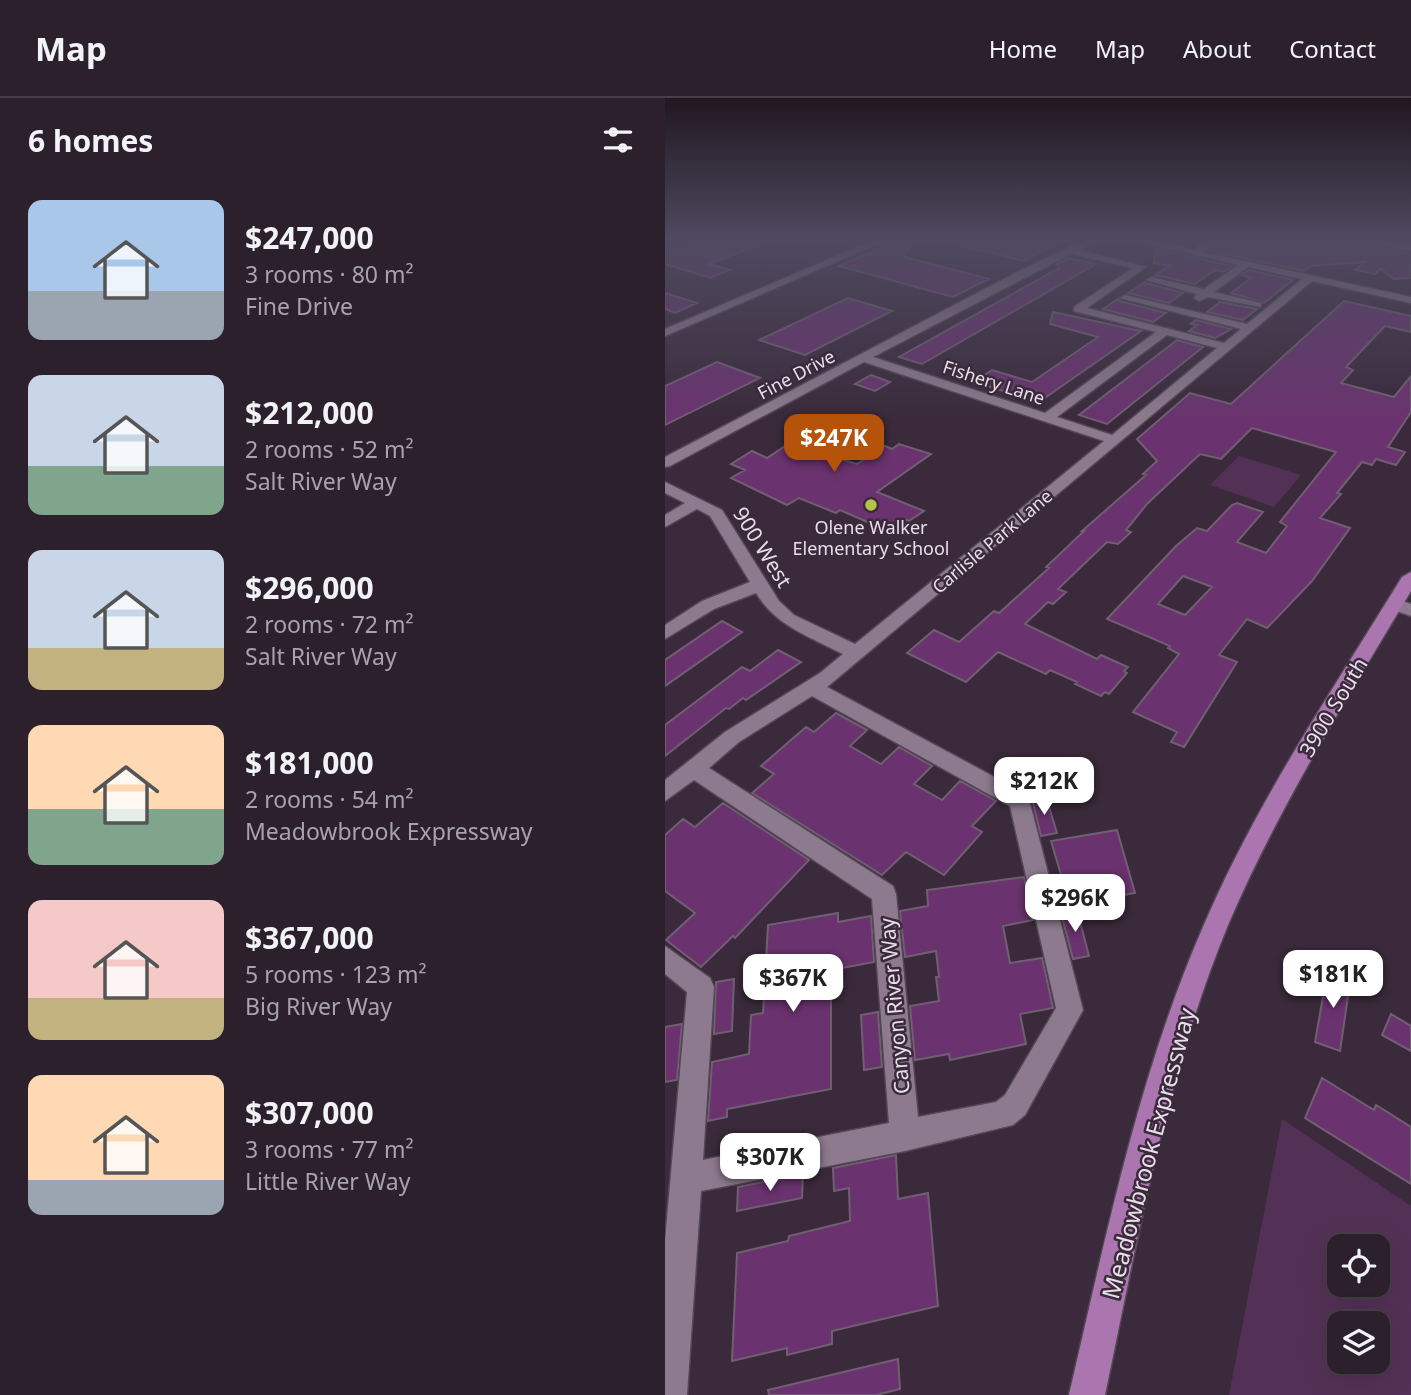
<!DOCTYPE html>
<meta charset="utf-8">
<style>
:root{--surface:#2c202c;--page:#382d38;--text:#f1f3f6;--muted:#a6a3a9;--line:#483e48;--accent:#b45309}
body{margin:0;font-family:"Noto Sans",sans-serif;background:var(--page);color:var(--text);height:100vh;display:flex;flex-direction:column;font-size:26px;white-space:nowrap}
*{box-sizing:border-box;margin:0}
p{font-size:23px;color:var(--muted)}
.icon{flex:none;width:38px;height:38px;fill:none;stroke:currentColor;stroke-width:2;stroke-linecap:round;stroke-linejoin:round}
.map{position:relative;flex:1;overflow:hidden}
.side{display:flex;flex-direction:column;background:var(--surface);width:665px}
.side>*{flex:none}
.tools{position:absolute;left:662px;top:1136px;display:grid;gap:14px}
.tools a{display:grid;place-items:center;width:63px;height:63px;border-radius:14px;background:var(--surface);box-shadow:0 7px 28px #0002,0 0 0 2px var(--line);font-size:35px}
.price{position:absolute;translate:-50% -60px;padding:0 16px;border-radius:14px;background:#fff;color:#222;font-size:23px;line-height:46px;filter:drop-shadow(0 2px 4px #0008)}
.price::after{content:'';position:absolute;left:50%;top:42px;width:21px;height:16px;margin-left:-10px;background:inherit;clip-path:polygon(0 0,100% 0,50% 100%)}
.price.selected{background:var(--accent);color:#fff}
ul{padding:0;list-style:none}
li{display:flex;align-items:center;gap:21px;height:175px;padding:0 28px}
li span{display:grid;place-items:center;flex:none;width:196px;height:140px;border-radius:14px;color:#555}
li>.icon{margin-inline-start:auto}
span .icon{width:84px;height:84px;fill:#fffc;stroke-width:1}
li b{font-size:30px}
h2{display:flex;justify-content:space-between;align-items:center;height:84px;padding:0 28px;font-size:30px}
header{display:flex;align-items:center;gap:42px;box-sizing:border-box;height:98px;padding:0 35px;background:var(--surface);border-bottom:2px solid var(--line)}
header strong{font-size:33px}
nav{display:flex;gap:38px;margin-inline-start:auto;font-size:24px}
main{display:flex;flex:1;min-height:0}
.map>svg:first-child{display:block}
</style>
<header>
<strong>Map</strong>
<nav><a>Home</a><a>Map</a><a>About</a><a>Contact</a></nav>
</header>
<main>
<section class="side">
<h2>6 homes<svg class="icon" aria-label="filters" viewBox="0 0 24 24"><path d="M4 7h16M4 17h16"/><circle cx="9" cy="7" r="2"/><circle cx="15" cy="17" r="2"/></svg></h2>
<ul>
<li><span style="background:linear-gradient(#a9c7e8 65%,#9aa5b1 0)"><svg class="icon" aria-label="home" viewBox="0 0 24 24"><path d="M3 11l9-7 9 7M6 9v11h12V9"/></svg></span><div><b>$247,000</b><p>3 rooms · 80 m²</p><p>Fine Drive</p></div></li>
<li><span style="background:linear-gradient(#c9d6e8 65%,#7fa58c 0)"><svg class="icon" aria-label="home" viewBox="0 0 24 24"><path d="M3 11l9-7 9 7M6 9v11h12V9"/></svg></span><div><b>$212,000</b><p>2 rooms · 52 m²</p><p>Salt River Way</p></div></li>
<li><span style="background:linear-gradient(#c9d6e8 70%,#c2b280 0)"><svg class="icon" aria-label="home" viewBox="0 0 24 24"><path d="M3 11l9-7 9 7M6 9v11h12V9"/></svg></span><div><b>$296,000</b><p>2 rooms · 72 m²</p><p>Salt River Way</p></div></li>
<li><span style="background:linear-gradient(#ffd9b3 60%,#7fa58c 0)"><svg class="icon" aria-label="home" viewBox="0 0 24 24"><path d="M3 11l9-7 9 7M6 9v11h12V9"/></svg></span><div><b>$181,000</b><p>2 rooms · 54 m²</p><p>Meadowbrook Expressway</p></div></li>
<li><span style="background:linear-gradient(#f6c9c9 70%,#c2b280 0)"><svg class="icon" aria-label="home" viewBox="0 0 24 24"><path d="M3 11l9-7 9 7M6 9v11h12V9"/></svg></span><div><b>$367,000</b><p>5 rooms · 123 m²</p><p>Big River Way</p></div></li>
<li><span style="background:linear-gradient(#ffd9b3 75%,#9aa5b1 0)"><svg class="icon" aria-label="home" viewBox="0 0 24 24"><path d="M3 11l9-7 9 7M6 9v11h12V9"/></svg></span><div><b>$307,000</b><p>3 rooms · 77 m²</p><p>Little River Way</p></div></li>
</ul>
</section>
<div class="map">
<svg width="746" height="1297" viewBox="0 0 746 1297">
<rect width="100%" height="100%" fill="#3a2a3b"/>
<path fill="#533156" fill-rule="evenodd" d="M574 358 636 377 609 409 545 387Z
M617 1021 746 1108V1297H564ZM674 1148H712V1186H674ZM674 1225H712V1264H674Z"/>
<path fill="#6a336f" stroke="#705f71" stroke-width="2" fill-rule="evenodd" d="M42 141H104V143L44 166 65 172 45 180 0 166V148L14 152Z
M236 141H245L240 159 324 181 288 199 174 168Z
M293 141H400L359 163 292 147Z
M559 141H694L699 147 746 155V180L729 181 716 171 710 176 690 172 700 164 646 168 639 173 545 153Z
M490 150 567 168 559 174 550 172 530 186 490 177 504 168 489 165Z
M404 160 431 166 257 266 234 259 394 170 392 166Z
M584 172 628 182 599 205 566 195 586 180 576 177Z
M480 184V185L518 195 504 205 463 195Z
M0 195 32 205 10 215 0 211Z
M183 200 227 213 140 257 94 242Z
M453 201 454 203 501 215 488 224 438 211Z
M679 203 746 218V234L720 228 681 269 688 272 676 285 729 299 746 278V314L723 349 740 354 731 367 711 361 707 367 697 364 672 395 676 396 655 420 685 430 647 483 602 530 582 521 554 557 572 564 519 649 506 644 512 634 468 614 514 556 503 550 505 548 442 521 511 448 532 430 542 433 567 407 572 405 598 414 572 444 601 455 622 428 615 424 671 354 587 330 556 361 535 356 482 406 461 432 466 434 453 446 442 444 393 491 401 494 388 506 383 504 360 526 432 561 436 557 463 569 459 573 462 575 444 596 440 594 436 598 410 586 412 584 385 572 381 576 333 554 301 584 242 555 269 532 294 544 329 513 334 515 384 470 381 469 419 433H417L481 377 478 376 492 363 472 341 525 295 566 306ZM518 478 547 489 520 517 493 506Z
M555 204 592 211 578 222 542 214Z
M388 214 476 233 374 304 309 284 327 272 367 284 433 239 385 226Z
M531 222 566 231 550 240 524 233 532 227 526 226Z
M512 242 538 249 442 326 414 317Z
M52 264 95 280 0 327V288Z
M206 277 225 284 210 293 190 286Z
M177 317 205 325 161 357 192 366 220 348 227 351 234 346 266 356 212 394 259 413 244 423 239 421 223 433 175 412 171 415 134 400 122 407 66 380 80 372 66 366 87 353 102 360 163 319 170 321Z
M57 523 77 534 0 588V562Z
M113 552 136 564 81 602 78 600 64 611 61 610 0 658V627L77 569 85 573Z
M171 615 202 632 185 648 216 666 234 649 267 668 249 686 277 702 295 683 331 703 307 728 317 734 279 777 241 754 217 777 87 695 109 676 96 668 141 629 149 634Z
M381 699 392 735 376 738 367 701Z
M58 705 144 762 70 840 68 838 36 869 1 842 30 815 0 793V737L18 721 30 729Z
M452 732 470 795 405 807 386 743Z
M359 779 368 822 338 828 345 865 377 860 388 910 355 916 361 946 285 962 284 956 250 962 245 908 274 903 271 879H274L271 853 240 859 235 813 263 808 262 792Z
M412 812 424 858 408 861 396 815Z
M173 815V824L206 818 209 864 177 870 178 889 166 891V991L62 1011V1019L43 1023 47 964 84 956 86 917 98 915 103 827Z
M663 870 686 878 675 953 650 944Z
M69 881 67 933 49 936 51 884Z
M213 914 217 969 199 972 196 917Z
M726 916 746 928V953L717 937Z
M17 926 12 982 0 984V929Z
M657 980 709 1012 711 1007 746 1029V1086L640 1020Z
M231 1057 233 1101 263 1095 273 1208 167 1233V1246L122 1257V1250L67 1263 72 1155 123 1143 124 1138 185 1123 184 1090 169 1093 168 1070Z
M138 1076 137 1100 72 1113 73 1089Z
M233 1261 235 1291 211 1297H104L103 1292Z"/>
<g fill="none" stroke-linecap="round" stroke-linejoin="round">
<g stroke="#544756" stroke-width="3">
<path id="minor" d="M211 141H224L0 238V231Z
M421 141H433L415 152 481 169 422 210 559 245 576 231 455 200 460 197 582 226 637 181 583 169 549 194 596 205V209L543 199 534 203 529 200 532 196 481 182 486 179 539 191 573 167 463 141H482L529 152 545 141H556L539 154 746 199V205L647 183 162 589 363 697 418 912 360 1017 348 1027 240 1053 36 1093 22 1297H0V1143L22 894 0 876V848L45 880 49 889 38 1062 224 1025 207 801 29 682 0 703V682L60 634 155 575 178 556C145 539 111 528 91 495L49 511 0 541V527L37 503 85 484 45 418 32 411 0 429V417L20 405 0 395V384L57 412 114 503 129 517 190 546 439 343 199 264 5 368 0 369V359L352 174ZM406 156 468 170 409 209V213L491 234 380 315 208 259ZM502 237 552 250 447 337 392 319ZM147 598 345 708 391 910 340 997 331 1004 253 1019 231 796 228 788 44 670 74 644Z
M696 141 746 147V153L700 144Z
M729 500 746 506V518L723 510 720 506Z"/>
</g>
<g stroke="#544756" stroke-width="3">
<path id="major" d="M746 474V493C681 602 613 710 563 827 501 977 473 1139 440 1297H404C441 1139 473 978 538 829 591 705 667 593 737 479Z"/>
</g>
<use href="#minor" fill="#8d7a8e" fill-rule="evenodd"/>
<use href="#major" fill="#ab76af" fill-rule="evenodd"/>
</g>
<linearGradient id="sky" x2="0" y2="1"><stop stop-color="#201720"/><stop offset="0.44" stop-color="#4f4a60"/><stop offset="1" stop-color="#4f4a60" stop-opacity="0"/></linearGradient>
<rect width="746" height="323" fill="url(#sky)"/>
<circle fill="#b6c148" stroke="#3a2a3b" stroke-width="2.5" cx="206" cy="407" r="7"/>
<g text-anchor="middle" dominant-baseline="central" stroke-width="5" stroke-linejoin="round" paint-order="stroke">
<g font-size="18" fill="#e8dee9" stroke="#3a2a3b">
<text transform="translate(131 276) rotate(-28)">Fine Drive</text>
<text transform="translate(329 284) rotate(18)">Fishery Lane</text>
<text transform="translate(327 443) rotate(-40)">Carlisle Park Lane</text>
</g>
<g font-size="18" fill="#e8dee9" stroke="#3a2a3b">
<text x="206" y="429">Olene Walker<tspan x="206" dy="21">Elementary School</tspan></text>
</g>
<g font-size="21" fill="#e8dee9" stroke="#3a2a3b">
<text transform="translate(98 449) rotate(58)">900 West</text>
<text transform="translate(668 609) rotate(-59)">3900 South</text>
<text transform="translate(229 908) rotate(-95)">Canyon River Way</text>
</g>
<g font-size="24" fill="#e8dee9" stroke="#3a2a3b">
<text transform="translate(483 1055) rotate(-75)">Meadowbrook Expressway</text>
</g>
</g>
</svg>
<div class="tools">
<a><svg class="icon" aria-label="locate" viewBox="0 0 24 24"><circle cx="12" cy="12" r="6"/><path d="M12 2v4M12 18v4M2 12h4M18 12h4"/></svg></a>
<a><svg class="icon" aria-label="layers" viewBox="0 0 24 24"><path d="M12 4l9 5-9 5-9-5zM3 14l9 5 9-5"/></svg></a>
</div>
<b class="price selected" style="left:169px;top:376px">$247K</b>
<b class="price" style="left:379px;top:719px">$212K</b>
<b class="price" style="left:410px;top:836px">$296K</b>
<b class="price" style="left:668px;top:912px">$181K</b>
<b class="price" style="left:128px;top:916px">$367K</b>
<b class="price" style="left:105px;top:1095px">$307K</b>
</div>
</main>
